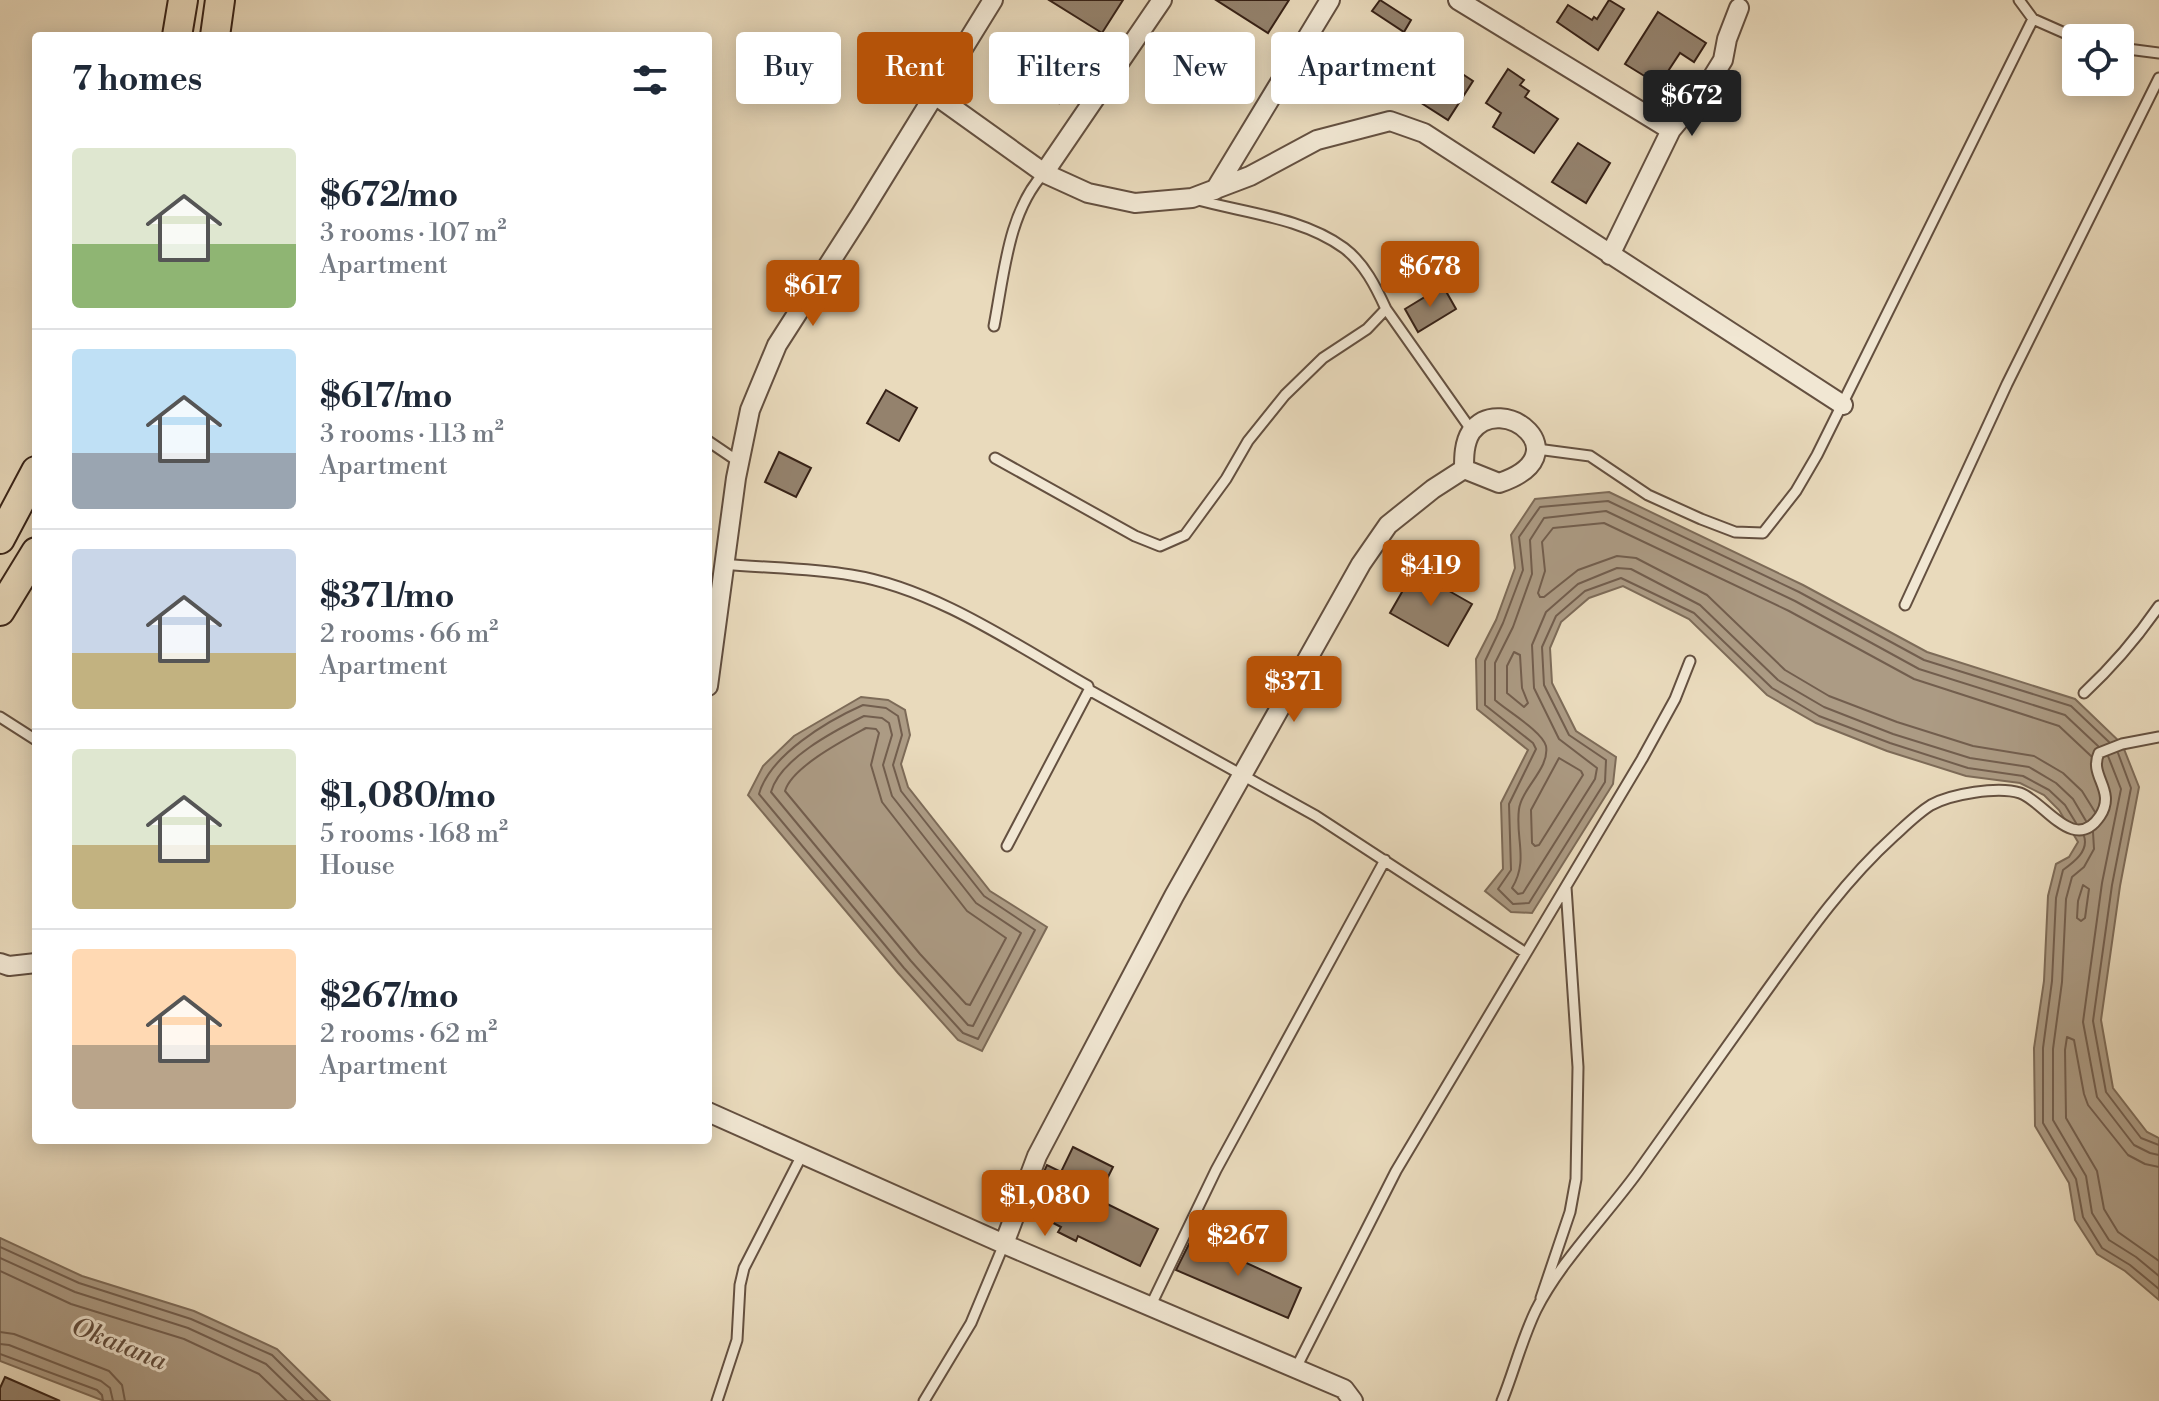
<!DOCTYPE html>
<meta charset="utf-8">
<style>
:root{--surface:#fff;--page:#f6f6f7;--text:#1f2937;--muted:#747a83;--line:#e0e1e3;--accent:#b45309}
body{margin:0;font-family:"Libre Bodoni",serif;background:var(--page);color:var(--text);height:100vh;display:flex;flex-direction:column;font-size:30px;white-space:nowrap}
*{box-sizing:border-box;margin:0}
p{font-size:26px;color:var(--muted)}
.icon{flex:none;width:44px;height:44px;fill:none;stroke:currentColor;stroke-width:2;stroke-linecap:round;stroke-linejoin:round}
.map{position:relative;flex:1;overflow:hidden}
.side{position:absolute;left:32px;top:32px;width:680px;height:1112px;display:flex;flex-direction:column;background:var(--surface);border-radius:8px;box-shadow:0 4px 20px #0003}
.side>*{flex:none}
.banner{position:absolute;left:736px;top:32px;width:760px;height:72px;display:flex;gap:16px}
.fabs{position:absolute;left:2062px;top:24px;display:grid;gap:16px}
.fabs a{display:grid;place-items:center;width:72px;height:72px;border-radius:8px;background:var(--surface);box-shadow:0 4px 20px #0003;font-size:40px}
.price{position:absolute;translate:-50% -68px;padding:0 18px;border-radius:8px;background:var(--accent);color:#fff;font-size:26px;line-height:52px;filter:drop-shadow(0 2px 4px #0008)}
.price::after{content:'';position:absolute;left:50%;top:48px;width:24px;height:18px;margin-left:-12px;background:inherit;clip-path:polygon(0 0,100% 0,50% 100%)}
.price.current{background:#222;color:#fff}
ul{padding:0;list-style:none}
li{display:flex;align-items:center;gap:24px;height:200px;padding:0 40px}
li+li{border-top:2px solid var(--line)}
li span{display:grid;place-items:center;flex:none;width:224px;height:160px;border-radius:8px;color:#555}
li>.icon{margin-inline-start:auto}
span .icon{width:96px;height:96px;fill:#fffc;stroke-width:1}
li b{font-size:34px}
h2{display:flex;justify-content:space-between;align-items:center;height:96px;padding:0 40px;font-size:34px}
.pill{padding:0 28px;border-radius:8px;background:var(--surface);box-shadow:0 4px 20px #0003;font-size:28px;line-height:72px}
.pill.current{background:var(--accent);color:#fff}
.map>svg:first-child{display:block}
</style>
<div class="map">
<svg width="2159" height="1401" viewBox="0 0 2159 1401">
<rect width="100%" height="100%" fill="#e9dabc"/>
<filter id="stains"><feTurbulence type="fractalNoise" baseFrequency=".0025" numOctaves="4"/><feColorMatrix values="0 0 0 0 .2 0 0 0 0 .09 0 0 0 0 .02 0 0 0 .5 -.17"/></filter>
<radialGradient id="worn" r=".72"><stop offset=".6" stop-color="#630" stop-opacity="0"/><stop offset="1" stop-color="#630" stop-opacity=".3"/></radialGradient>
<path fill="#ac9b84" stroke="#7d6b58" stroke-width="2" d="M1609 492 1803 585 1927 652 2075 699 2122 744 2139 787 2120 886 2101 1020 2113 1088 2147 1132 2159 1138V1300L2125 1271 2097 1254 2075 1220 2069 1183 2035 1126 2034 1048 2044 981 2048 896 2056 864 2069 857 2078 842 2059 810 2044 795 2020 783 1966 776 1887 751 1816 723 1767 695 1689 619 1623 586 1589 598 1561 622 1550 648 1552 683 1576 731 1616 757 1613 784 1532 913 1511 912 1485 891 1503 869 1501 803 1528 750 1477 709 1476 659 1496 620 1515 568 1511 535 1535 499Z
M861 697 888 700 905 710 910 735 901 764 908 787 990 891 1047 927 982 1051 958 1040 898 973 748 795 763 766 794 736Z
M0 1238 82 1276 194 1311 277 1349 330 1401H104L0 1361Z"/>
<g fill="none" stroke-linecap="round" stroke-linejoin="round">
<path stroke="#725e4e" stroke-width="2" d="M1514 652 1520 655 1522 688 1528 703 1524 707 1507 693V666Z
M863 705 886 708 898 716 902 735 893 765 901 791 984 896 1035 930 978 1039 963 1033 904 968 759 794C770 755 827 721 863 705Z
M864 716 882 718 889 723 892 735 883 765 892 796 976 903 1021 933 973 1026 968 1025 911 961 771 792C780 759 834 731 864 716Z
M866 728 876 729 879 733 871 765 882 802 967 911 1006 938 970 1005 966 1004 920 954 785 791C792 767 844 740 866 728Z
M2118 753 2131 788 2112 885 2093 1021 2106 1092 2141 1138 2159 1145
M2091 756 2059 726 1914 679 1789 611 1604 523 1553 528 1542 542 1545 571 1538 593 1540 597H1544L1578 570 1617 556 1636 558 1707 595 1785 670 1829 696 1897 722 1973 746 2034 756 2063 773 2082 791 2095 812
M2108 756 2121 789 2102 883 2083 1022 2097 1097 2134 1145 2150 1153 2159 1155
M1559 758 1581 771 1583 775 1539 845 1535 846 1532 843 1531 810Z
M2086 821 2073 799 2056 783 2029 767 1970 758 1893 734 1824 707 1778 680 1700 605 1631 569 1617 568 1578 584 1546 612 1532 645 1534 688 1559 739 1597 768 1595 779 1523 893 1518 894 1512 888C1529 860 1515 838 1519 809 1522 788 1550 768 1546 746 1542 731 1507 711 1495 700V663L1513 627 1532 574 1530 540 1544 518 1606 511 1795 601 1919 669 2065 715 2098 746
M2076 823 2065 805 2049 790 2023 776 1968 768 1890 743 1819 716 1772 688 1694 613 1621 578 1585 591 1556 616 1542 647 1544 685 1569 735 1606 760 1605 782 1529 903 1513 904 1498 889 1511 870 1509 804 1536 749 1533 743 1485 705V661L1503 623 1523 570 1519 537 1540 507 1608 501 1799 592 1924 660 2071 706 2109 742
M2093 832 2094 849 2084 867 2072 877 2066 899 2062 982 2053 1049V1120L2086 1176 2092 1213 2109 1240 2136 1257 2159 1276
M2084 836C2089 851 2074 862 2063 870L2056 898 2052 981 2043 1048V1123L2076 1179 2083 1217 2102 1248 2130 1265 2159 1289
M2083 885 2089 889 2085 918 2081 921 2077 918 2078 901Z
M2159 1167 2145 1164 2128 1155 2088 1105 2084 1094 2074 1040 2067 1037 2065 1050 2066 1118 2097 1171 2104 1209 2118 1232 2159 1261
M0 1247 79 1283 191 1319 272 1355 318 1401
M0 1258 75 1292 188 1328 266 1364 304 1401
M0 1271 71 1304 184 1339 259 1374 287 1401
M0 1332 14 1334 109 1371 122 1385 125 1401
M0 1344 9 1345 101 1381 110 1388 113 1401
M0 1354 97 1390 102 1395 103 1401"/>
</g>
<path fill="#94826d" stroke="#372217" stroke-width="2" d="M1049 0H1123L1102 33Z
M1216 0H1289L1268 33Z
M1380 0 1411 20 1404 32 1372 11Z
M1609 0 1624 9 1598 50 1557 22 1568 5 1592 20 1594 17 1597 19Z
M1658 12 1706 43 1694 62 1680 53 1659 85 1625 64Z
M1195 46 1212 57 1191 89 1173 78Z
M1063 59 1080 70 1059 103 1042 92Z
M1441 60 1473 81 1448 120 1415 99Z
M1508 69 1524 80 1520 85 1529 91 1525 97 1558 119 1534 153 1493 127 1501 113 1486 103Z
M1578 143 1610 163 1586 203 1552 182Z
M1443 286 1456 309 1418 332 1405 309Z
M886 390 917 408 899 441 867 423Z
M779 452 811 468 796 497 765 482Z
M1414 571 1472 604 1448 646 1390 613Z
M1073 1147 1113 1167 1097 1199 1158 1229 1140 1266 1078 1236 1076 1241 1058 1232 1061 1227 1032 1212 1048 1182 1041 1178 1047 1165 1061 1172Z
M1192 1238 1301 1288 1288 1318 1176 1270Z
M5 1377 60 1401H0V1388Z"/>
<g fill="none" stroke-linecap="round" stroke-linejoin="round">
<g stroke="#645040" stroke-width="13">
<path id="lane" d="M2019 0 2033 19 2076 38
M2120 48 2159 53
M1386 309 1472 431
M994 326C1004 275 1008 212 1044 173
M708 441 739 462
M1537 449 1590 456 1648 495 1701 519 1735 532 1763 533 1796 491 1817 455 2033 19
M995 458 1135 536 1160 546 1185 535 1226 479 1248 441 1285 395 1323 358 1367 329 1386 309C1376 287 1364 263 1344 248 1303 218 1246 213 1198 200
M723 564C765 568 809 568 851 575 934 588 1016 645 1088 686L1089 690 1316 816 1526 953
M1905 605 2007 384 2159 78
M2084 693C2113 666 2137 638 2159 606
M0 717 36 740
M1007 846 1089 690
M1541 1298 1570 1212 1576 1179 1578 1067 1566 887
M1151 1305 1216 1170 1385 860
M1296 1368 1396 1171 1642 759 1675 699 1690 661
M717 1401 737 1340 740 1285 744 1268 803 1153
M924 1401 971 1323 1004 1244
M1502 1401C1514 1371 1522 1339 1536 1310 1560 1262 1605 1217 1637 1173 1678 1116 1719 1058 1760 1000 1801 943 1841 884 1894 836 1905 826 1918 813 1931 805 1951 794 1998 786 2020 793 2044 801 2074 855 2100 816 2117 790 2088 776 2099 753L2122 744 2159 737"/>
</g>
<g stroke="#645040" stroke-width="22">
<path id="street" d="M1458 0 1671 130
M935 95 1044 173 1088 193 1135 203 1192 198 1250 176 1317 140 1390 121 1424 133 1843 405
M1044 173 1162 0
M1215 190 1330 0
M1610 255 1671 130 1705 89 1723 60 1727 39 1739 8
M708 686 736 478 750 410 777 345 861 214 993 0
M0 963 9 966 36 963
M708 1112 1004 1244 1344 1389 1353 1401
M1004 1244 1037 1156 1057 1118 1174 896 1361 564 1388 525 1433 489 1464 469 1499 483C1583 455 1502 390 1471 432 1464 443 1464 457 1464 469"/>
</g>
<g stroke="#372217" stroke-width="32">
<path id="primary" d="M177 36 183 0
M215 36 220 0
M0 539 36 471
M0 611 36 552"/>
</g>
<use href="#lane" stroke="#f1e7d3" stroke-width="9"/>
<use href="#street" stroke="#f1e7d3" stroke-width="18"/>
<use href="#primary" stroke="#e9dabc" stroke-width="28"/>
</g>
<g text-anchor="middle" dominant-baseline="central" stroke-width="6" stroke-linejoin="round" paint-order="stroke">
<g font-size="26" font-style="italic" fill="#604c3d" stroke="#f1e7d3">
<text transform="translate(119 1344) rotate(22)">Okatana</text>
</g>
</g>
<rect width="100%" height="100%" filter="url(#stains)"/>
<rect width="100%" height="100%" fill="url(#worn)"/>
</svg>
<div class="fabs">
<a><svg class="icon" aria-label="locate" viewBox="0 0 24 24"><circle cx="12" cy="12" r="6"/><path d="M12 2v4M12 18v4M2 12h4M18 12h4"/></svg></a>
</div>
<b class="price current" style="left:1692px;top:138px">$672</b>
<b class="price" style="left:1430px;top:309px">$678</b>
<b class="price" style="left:813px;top:328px">$617</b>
<b class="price" style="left:1431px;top:608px">$419</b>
<b class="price" style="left:1294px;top:724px">$371</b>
<b class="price" style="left:1045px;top:1238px">$1,080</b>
<b class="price" style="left:1238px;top:1278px">$267</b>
<div class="banner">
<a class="pill">Buy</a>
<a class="pill current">Rent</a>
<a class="pill">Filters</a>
<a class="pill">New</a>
<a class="pill">Apartment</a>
</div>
<section class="side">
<h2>7 homes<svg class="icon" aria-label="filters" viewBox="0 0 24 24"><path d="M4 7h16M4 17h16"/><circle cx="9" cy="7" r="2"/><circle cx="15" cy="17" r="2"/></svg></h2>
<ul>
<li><span style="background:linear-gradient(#dfe7d0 60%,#8fb573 0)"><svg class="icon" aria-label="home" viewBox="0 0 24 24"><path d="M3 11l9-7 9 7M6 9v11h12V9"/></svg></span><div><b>$672/mo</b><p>3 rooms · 107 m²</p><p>Apartment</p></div></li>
<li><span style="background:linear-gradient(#bfe0f5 65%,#9aa5b1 0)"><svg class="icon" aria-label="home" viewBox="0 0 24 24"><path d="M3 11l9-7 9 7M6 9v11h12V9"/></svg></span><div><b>$617/mo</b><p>3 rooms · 113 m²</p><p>Apartment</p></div></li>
<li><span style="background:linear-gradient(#c9d6e8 65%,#c2b280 0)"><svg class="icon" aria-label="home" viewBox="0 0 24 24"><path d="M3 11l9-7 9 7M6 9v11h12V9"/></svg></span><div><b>$371/mo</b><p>2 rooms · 66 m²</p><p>Apartment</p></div></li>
<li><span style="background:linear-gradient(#dfe7d0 60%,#c2b280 0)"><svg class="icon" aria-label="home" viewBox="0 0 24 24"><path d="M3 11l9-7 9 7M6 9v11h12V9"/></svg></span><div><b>$1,080/mo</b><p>5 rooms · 168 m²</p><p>House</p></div></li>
<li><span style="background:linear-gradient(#ffd9b3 60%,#b9a48a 0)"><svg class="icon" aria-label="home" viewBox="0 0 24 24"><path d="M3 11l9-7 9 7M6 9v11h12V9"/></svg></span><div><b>$267/mo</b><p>2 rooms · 62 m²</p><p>Apartment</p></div></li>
</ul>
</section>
</div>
